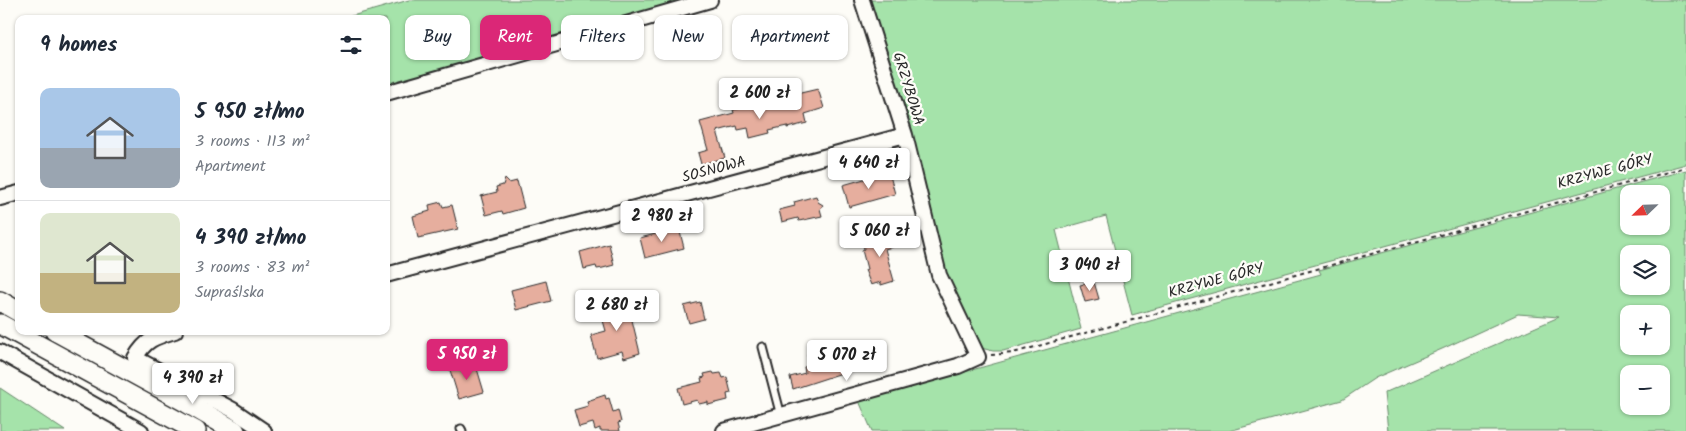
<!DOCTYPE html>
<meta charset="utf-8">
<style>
:root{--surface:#fff;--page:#f2f2f3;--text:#1f2937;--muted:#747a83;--line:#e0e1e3;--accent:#db2777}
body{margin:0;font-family:Kalam,sans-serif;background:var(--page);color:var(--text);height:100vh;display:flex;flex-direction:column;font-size:19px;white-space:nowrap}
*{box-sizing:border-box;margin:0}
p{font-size:16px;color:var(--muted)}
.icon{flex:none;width:28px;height:28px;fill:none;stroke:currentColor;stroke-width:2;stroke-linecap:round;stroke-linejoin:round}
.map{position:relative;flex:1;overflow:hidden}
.drawer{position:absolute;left:15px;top:15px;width:375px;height:320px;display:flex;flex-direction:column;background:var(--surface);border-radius:10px;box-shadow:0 1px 4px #0004}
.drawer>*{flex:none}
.banner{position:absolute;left:405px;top:15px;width:475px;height:45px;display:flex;gap:10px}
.needle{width:32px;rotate:247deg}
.controls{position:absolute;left:1620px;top:185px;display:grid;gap:10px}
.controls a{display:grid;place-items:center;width:50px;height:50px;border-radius:10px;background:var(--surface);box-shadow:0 1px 4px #0004;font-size:25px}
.price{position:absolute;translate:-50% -42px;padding:0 11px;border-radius:5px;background:#fff;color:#222;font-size:16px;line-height:32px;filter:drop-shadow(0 1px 2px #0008)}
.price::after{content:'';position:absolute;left:50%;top:30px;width:15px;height:11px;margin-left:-8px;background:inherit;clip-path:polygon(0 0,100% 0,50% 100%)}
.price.on{background:var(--accent);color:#fff}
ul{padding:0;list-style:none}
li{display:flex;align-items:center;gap:15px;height:125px;padding:0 25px}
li+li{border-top:1px solid var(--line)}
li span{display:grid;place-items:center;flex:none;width:140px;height:100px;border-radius:10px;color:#555}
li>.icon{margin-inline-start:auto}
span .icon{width:60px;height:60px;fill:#fffc;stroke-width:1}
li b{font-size:21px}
h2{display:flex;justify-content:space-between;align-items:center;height:60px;padding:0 25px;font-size:21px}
.chip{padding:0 18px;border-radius:10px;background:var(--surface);box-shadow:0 1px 4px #0004;font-size:18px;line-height:45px}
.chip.on{background:var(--accent);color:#fff}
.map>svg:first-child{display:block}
</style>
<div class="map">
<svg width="1686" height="431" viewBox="0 0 1686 431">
<rect width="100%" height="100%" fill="#fdfcf7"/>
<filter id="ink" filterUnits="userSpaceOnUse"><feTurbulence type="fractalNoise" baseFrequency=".02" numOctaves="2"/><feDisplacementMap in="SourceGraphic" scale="10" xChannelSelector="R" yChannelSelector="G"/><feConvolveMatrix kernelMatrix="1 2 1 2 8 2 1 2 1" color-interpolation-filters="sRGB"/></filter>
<g filter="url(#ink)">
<path fill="#a5e3aa" stroke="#68876a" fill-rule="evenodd" d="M409 0H698L386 86V19H341Z
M869 0H1686V164L1132 315 1106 216 1056 230 1081 329 1003 351H993L981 348 949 287 898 89Z
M1686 170V431H1388L1384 393 1559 317 1518 314 1442 349 1375 378 1342 400 1229 431H872L859 401 1321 274 1319 270ZM1629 194H1661V226H1629ZM1629 254H1661V286H1629ZM1629 314H1661V346H1629ZM1629 374H1661V406H1629Z
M0 388 65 431H0Z"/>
<path fill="#e6ae9e" stroke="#2b2b2b" d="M818 89 824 108 805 114 807 123 787 128V126L769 130 770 133 750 138 748 128 738 130 737 126 717 131 725 158 701 164 698 153 708 150 700 122 734 113 733 110 742 108 762 102 763 106 780 101 779 98Z
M889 172 895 194 849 207 843 185Z
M505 179 509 183 517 181 524 208 503 214 502 211 486 215 481 196 497 192 496 187 503 185Z
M816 196 818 202 823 205 820 209 822 216 799 221 798 218 782 222 779 210 795 206 794 202Z
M441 202 443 207 452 205 458 229 418 238 413 216 430 211 429 205Z
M679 228 684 248 645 258 640 238Z
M903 232 906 243 885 249 894 281 881 285V282L871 285 865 270 867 269 862 250 864 249 863 242Z
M609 244 614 265 603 268 597 269 596 266 584 269 580 252Z
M546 281 551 301 516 310 511 290Z
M1094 282 1099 299 1085 302 1080 285Z
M631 301 636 315 631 316 640 353 624 358 622 351 597 358 591 335 606 331 600 310Z
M700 302 704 319 689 323 684 306Z
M824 350 828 362 838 359 842 373 793 389 790 377 805 373 804 367 810 365 807 354Z
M475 362 484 392 459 399 450 370Z
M713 372 714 374 721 373 723 378 727 377 731 393 727 394 728 400 708 405V402L699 404 697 400 682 404 678 388 702 382 701 378 705 377 704 374Z
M605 395 606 399 609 398 613 412 618 410 621 422 618 423 620 431H600V428L595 430 593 423 579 427 574 410 588 406 587 401Z"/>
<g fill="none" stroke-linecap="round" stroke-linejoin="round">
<g stroke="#2b2b2b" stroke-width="11">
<path id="lane" d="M763 347 781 416
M461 429 462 431"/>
</g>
<g stroke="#2b2b2b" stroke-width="18">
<path id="street" d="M386 93 710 0
M0 198 19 193
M386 275 905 135
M175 331C155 337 146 339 135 358L233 410 264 431
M0 352 141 431
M724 431 958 366 978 357 939 275 905 135 862 0"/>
</g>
<g stroke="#2b2b2b" stroke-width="22">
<path id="secondary" d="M0 301 19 312
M0 324 196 431
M55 331 187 403 235 431"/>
</g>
<path stroke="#2b2b2b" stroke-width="2" stroke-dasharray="4 4" stroke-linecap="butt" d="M991 355 1013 353 1686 167"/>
<use href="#lane" stroke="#fdfcf7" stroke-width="7"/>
<use href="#street" stroke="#fdfcf7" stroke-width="14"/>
<use href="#secondary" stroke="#fdfcf7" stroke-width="19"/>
</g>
</g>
<g text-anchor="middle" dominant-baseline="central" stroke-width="4.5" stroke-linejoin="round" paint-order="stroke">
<g font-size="15" fill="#2b2b2b" stroke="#fdfcf7">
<text transform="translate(908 89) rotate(73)">GRZYBOWA</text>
<text transform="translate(714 170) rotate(-15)">SOSNOWA</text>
<text transform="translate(1605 172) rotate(-15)">KRZYWE GÓRY</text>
<text transform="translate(1216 281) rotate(-15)">KRZYWE GÓRY</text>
</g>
</g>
</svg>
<div class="controls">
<a><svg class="needle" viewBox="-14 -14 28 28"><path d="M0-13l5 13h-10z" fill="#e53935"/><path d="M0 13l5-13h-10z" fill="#747a83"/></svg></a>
<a><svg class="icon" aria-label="layers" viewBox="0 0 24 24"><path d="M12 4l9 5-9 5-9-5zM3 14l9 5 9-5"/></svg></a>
<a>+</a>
<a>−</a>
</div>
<b class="price" style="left:760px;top:120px">2 600 zł</b>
<b class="price" style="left:869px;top:190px">4 640 zł</b>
<b class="price" style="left:662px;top:243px">2 980 zł</b>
<b class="price" style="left:880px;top:258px">5 060 zł</b>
<b class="price" style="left:1090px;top:292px">3 040 zł</b>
<b class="price" style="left:617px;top:332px">2 680 zł</b>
<b class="price on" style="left:467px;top:381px">5 950 zł</b>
<b class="price" style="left:847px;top:382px">5 070 zł</b>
<b class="price" style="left:193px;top:405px">4 390 zł</b>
<div class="banner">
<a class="chip">Buy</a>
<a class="chip on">Rent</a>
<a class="chip">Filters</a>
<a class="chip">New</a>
<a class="chip">Apartment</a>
</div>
<section class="drawer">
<h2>9 homes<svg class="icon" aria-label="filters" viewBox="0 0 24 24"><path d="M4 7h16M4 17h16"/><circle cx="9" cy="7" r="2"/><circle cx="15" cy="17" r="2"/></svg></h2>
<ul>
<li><span style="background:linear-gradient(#a9c7e8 60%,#9aa5b1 0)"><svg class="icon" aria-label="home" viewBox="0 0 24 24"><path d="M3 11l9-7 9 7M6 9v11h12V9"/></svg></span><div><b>5 950 zł/mo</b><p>3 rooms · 113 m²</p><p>Apartment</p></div></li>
<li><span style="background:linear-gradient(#dfe7d0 60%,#c2b280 0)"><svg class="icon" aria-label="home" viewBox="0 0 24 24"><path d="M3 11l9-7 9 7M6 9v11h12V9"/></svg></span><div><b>4 390 zł/mo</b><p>3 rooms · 83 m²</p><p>Supraślska</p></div></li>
</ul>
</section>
</div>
